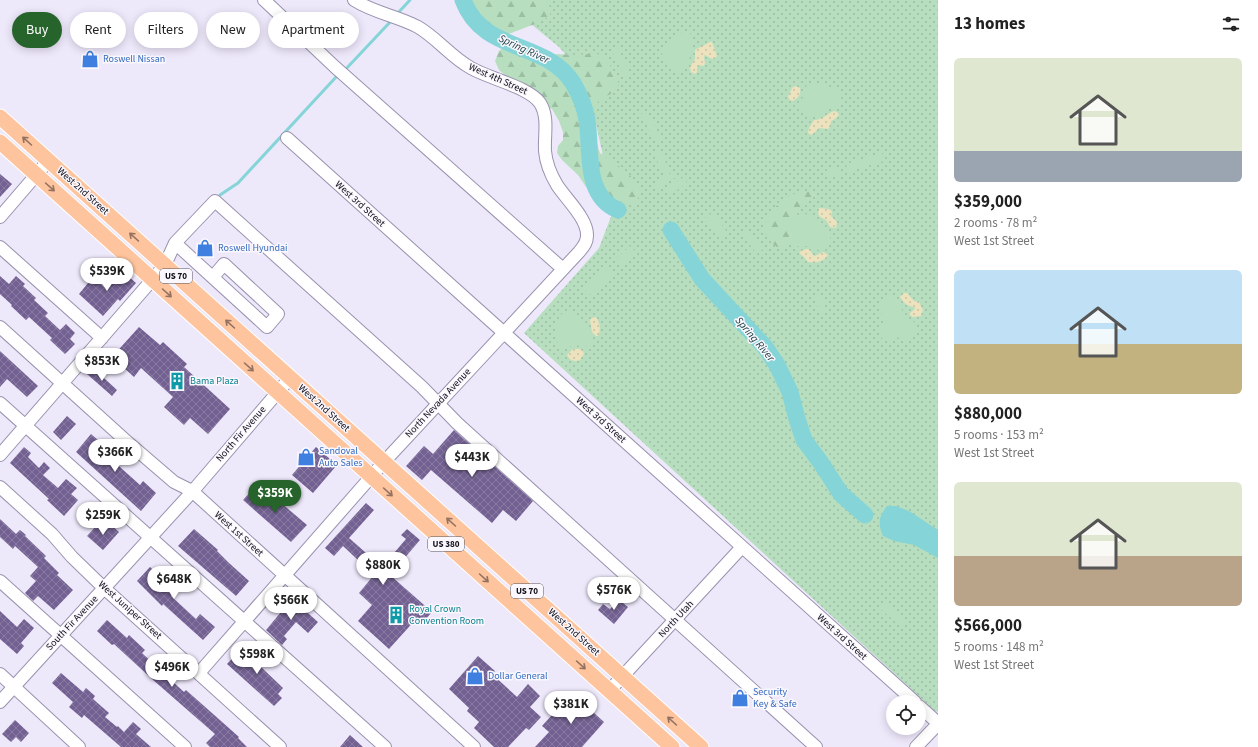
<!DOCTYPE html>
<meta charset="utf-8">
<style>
:root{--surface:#fff;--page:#f6f6f6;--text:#222;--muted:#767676;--accent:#27642c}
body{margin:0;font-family:"Source Sans 3",sans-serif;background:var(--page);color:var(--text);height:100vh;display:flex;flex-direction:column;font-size:15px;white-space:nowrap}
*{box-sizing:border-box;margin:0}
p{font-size:13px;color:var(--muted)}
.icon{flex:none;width:22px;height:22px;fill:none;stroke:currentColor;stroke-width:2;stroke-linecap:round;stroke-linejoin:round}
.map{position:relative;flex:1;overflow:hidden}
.details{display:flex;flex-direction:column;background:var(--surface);width:320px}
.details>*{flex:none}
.banner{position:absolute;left:12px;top:12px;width:380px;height:36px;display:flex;gap:8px}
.controls{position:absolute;left:886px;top:695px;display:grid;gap:8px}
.controls a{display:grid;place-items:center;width:40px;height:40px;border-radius:50%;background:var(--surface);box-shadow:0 2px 10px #0003;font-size:20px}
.price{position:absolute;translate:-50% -34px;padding:0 9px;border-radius:14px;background:#fff;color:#222;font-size:13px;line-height:26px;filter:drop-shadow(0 1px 2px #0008)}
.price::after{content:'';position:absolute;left:50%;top:24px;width:12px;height:9px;margin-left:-6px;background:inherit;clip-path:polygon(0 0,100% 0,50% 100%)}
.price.on{background:var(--accent);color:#fff}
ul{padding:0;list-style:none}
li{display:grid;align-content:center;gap:8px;height:212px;padding:0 16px}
li span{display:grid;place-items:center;height:124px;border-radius:6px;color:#555}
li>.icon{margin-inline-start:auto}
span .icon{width:72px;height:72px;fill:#fffc;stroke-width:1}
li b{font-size:17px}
h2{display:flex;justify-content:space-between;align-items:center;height:48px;padding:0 16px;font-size:17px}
.tag{padding:0 14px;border-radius:18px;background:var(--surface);box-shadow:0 2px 10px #0003;font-size:14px;line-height:36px}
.tag.on{background:var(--accent);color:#fff}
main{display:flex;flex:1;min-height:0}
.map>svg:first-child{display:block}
</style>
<main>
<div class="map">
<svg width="938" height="747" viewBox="0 0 938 747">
<defs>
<pattern id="grass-dots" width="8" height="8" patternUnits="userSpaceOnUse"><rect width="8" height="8" fill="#b7dfbf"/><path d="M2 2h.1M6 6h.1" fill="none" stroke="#9cbea3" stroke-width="1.8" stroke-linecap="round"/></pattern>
<pattern id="forest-firs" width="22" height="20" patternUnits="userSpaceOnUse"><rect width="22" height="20" fill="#b7dfbf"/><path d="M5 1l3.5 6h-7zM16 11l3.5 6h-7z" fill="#9cbea3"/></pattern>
<pattern id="sand-dots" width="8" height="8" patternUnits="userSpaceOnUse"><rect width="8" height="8" fill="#ece2bd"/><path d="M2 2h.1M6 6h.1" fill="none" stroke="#c9c1a2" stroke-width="1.8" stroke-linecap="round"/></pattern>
<pattern id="building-cross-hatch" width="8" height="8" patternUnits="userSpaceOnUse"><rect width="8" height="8" fill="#736193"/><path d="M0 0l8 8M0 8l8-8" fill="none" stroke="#887b9f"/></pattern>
</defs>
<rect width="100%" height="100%" fill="#eee8fb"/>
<path fill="url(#grass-dots)" d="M502 0H938V712L935 711 524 333 599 248 612 214 603 156 586 78 559 47Z"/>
<path fill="url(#forest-firs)" d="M458 0H546L550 7V15C542 22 532 25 522 29 516 31 510 34 504 35 489 37 471 28 464 15 461 10 460 5 458 0Z
M504 47 514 49 524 53 579 55 594 53 600 55 607 61 616 75 619 85 614 92 607 96 597 103 592 110 590 118 593 133 600 153 627 172 637 184 640 191 639 196 636 202 628 206H621L614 203 601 191 592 190 586 187 578 175 562 160 557 153 558 146 563 140V132L559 121 552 109 536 102 499 70 495 61 499 51Z
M810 191H814L815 195C807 201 797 209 796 219 795 234 793 240 781 248 775 247 773 244 769 239 767 236 764 232 764 228 764 216 783 198 794 194 799 193 805 192 810 191Z"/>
<path fill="url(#sand-dots)" d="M710 42H712L717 56 715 58 712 59 705 55 704 56 705 64 703 66 699 65 697 68V72L695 74 691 72 690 67 695 59V50Z
M795 86 800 88C801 95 799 97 793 101L790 100 788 97 792 88Z
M834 111 837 112 839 115 835 119 831 121 830 127 828 129 819 128 814 133 811 135 808 133 809 128 814 120C823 120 826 114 834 111Z
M819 208 828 209 832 211 831 216 837 222 836 228 830 227C829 225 828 223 827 221 823 217 816 218 819 208Z
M808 249 810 250 813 255 815 256 823 252 828 255C824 262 815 263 808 262L804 257 799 253 802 250Z
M904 293H907L914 301 919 302 923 310 921 316 913 317 910 315V313L915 309 914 307C907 306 904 303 900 297Z
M596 317C600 323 601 330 598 336H596L592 332 590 320 592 318Z
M573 349H580L583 351 584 354 580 360C574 362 570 361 567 355Z"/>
<path fill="#b7dfbf" d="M684 32 690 33 693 39 694 43C690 53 689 74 673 72 653 51 663 44 684 32Z
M618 48 631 75 625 78 612 51Z
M811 83C820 85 844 86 841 100 841 101 840 104 838 105 836 107 832 107 829 109 826 111 824 114 819 116 812 116 793 115 799 102 801 99 804 97 805 94V90L807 84Z
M647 111 661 138 655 141 641 114Z
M659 151 671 171 665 174 653 154Z
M882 153 884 161 848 172 846 164Z
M838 167 841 175 828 179 825 171Z
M673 172 676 177 658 188 655 183Z
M684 177 687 183 669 196 665 190Z
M712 213 728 233 720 239 704 219Z
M805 214 814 216C819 224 827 227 830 236 832 243 828 252 819 250 815 250 811 247 807 246 803 246 799 248 795 245 792 243 791 240 789 238 791 228 797 220 805 214Z
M748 230 763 249 757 254 742 235Z
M630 246 637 253 623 266 617 258Z
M607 268 612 274 590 295 584 289Z
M819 294 827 310 821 313 813 297Z
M886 296C901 294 899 309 906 317 908 320 912 320 914 322 922 329 914 340 906 342L897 337 885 341 880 336C879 330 882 327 883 322 883 316 879 310 879 302Z
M568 310C581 315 603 336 586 347L575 345 563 349C551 341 554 314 568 310Z
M884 602 908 622 903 628 879 608Z"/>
<path fill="#85d5d8" d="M887 506H896L909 511 938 530V558L914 545 894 541 883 536C878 524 878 517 887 506Z"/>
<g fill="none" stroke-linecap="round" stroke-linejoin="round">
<path stroke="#85d5d8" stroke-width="3" d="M397 14 410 0
M344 71 392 20
M220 195 238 183 337 76"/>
<path stroke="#85d5d8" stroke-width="17" d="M463 0C483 54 546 40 573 83 580 95 585 108 587 120 592 151 583 195 618 210
M671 230 702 279 765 347 777 365 790 392 797 419 804 440 821 463 841 494 865 515"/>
</g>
<path fill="url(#building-cross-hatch)" d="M0 174 12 184 0 197Z
M120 269 136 283 120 301 118 299 103 316 79 294 93 277 104 287Z
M0 276 9 284 16 276 25 284 23 286 36 298 34 300 48 313 45 316 60 330 66 324 75 333 70 339 75 344 65 354 50 340 52 338 29 317 26 320 11 306 12 305 0 294Z
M139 327 160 345 163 342 187 364 184 367 230 409 208 434 190 418 184 425 164 407 173 397 141 368 134 377 112 357Z
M0 351 38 386 27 397 7 379 0 387Z
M93 368 117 390 112 396 87 374Z
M67 416 76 424 61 440 53 432Z
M454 430 533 501 516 521 503 510 492 523 431 470 422 480 406 466 424 446 433 454Z
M91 434 105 446 101 450 140 485 143 481 156 493 141 511 76 452Z
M24 447 31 453 28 457 39 468 44 462 50 468 43 475 58 488 66 479 77 488 71 494 78 500 64 516 47 500 49 499 10 463Z
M316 447 337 465 313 493 292 475Z
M257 485 272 499 274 497 307 525 291 542 243 500Z
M366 503 374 510 349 538 382 567 406 539 401 535 407 529 420 540 390 575 432 612 423 622 417 618 389 649 358 621 372 605 359 593 374 575 343 546 334 556 325 548Z
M0 519 16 534 20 530 26 535 25 536 46 556 44 558 59 573 57 575 73 590 54 610 38 596 33 601 25 593 36 581 30 576 38 567 15 546 13 549 0 537Z
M99 523 107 530 111 525 119 532 103 550 87 536Z
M194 529 218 550 217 551 229 563 249 581 236 596 178 546Z
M150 567 165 580 174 569 184 578 172 591 174 592 171 596 196 619 200 614 215 627 203 640 163 604 162 606 137 581Z
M292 599 318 622 308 633 296 622 284 636 287 639 282 645 266 630Z
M619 600 628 607 614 624 598 610 603 604 610 609Z
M0 611 17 627 24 619 34 628 21 643 24 646 17 654 0 639Z
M107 620 127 638 129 635 145 650 142 653 160 670 184 692 186 690 239 737 238 738 247 747H210L206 743 215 734 152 679 114 644 112 645 97 631Z
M242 648 255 660 265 650 271 656 261 667 283 688 278 694 282 698 274 706 227 664Z
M478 656 495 671 492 674 517 697 528 684 540 696 530 707 541 717 529 730 526 728 508 747H494L474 728 479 722 467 711 469 708 449 689Z
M61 673 83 692 86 688 95 696 93 699 109 713 105 717 117 727 118 726 124 732 133 722 141 729 136 734 151 747H121L84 715 82 718 69 707 73 702 52 683Z
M572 693 604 722 582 747H535L549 732 542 726Z
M15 720 29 733 21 742 16 737 11 742 2 734Z
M350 735 363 747H340Z"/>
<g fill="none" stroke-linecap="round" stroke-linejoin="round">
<g stroke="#9a91ae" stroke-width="14">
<path id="minor" d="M264 0 335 67 563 269
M287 138 915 702
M0 217 49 160
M175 243 215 201 422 387 457 423 816 747
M0 247 102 338
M0 327 124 439 174 482 192 491 474 747
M0 403 385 747
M0 455 165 265 175 243 267 327 278 314 224 264 213 277
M0 487 52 534 72 557 104 588 280 747
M0 581 185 747
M199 673 384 462 579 252C583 247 587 243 587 236 588 219 566 199 557 185 551 175 546 163 545 151 544 136 549 117 540 103 529 87 490 79 471 68 451 57 437 38 418 27 398 16 374 13 354 0
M0 674 79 747
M609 691 742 547
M0 702 191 493 290 378
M919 706 938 723
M916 747 938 724"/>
</g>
<g stroke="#fff" stroke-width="17">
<path id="major" d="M0 117 701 747
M0 142 672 747"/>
</g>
<use href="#minor" stroke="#fff" stroke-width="12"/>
<use href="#major" stroke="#fec49d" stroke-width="15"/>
</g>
<defs><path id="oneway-shaft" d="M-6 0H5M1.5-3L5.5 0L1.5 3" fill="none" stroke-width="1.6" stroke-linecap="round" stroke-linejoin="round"/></defs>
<g stroke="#937261">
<use href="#oneway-shaft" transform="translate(27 141) rotate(-138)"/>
<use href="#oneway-shaft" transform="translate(50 187) rotate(42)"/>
<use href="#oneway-shaft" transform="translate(134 237) rotate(-138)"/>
<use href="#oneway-shaft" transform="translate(167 293) rotate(42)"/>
<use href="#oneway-shaft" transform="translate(230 324) rotate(-138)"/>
<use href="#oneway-shaft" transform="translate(249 367) rotate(42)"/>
<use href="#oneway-shaft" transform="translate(388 492) rotate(42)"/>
<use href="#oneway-shaft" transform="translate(451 522) rotate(-138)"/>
<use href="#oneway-shaft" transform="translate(484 578) rotate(42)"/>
<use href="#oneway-shaft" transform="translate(581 665) rotate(42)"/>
<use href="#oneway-shaft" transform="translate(672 721) rotate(-138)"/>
</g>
<defs>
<g id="shop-bare" transform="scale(1.38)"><path d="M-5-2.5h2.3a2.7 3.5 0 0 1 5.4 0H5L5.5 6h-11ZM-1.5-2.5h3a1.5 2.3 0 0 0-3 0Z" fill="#3f7fe0" stroke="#faf8fe" stroke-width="2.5" paint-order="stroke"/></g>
<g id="building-bare" transform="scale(1.38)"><path d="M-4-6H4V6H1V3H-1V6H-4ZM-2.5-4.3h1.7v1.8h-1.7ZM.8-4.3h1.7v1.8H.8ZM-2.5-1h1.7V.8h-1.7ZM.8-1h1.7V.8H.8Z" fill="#0f9aa8" stroke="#faf8fe" stroke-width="2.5" paint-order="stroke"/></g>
</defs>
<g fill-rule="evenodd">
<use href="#shop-bare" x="90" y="59"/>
<use href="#shop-bare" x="205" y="248"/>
<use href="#building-bare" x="177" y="381"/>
<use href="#shop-bare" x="306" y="457"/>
<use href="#building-bare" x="396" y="615"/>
<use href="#shop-bare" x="475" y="676"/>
<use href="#shop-bare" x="740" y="698"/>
</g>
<g text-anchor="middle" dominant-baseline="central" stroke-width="3" stroke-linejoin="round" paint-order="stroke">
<g fill="#faf8fe" stroke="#57545d" stroke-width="1">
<rect x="160" y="269" width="32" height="14" rx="3"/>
<rect x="428" y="537" width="36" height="14" rx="3"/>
<rect x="511" y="584" width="32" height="14" rx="3"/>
</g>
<g font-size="9" font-weight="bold" fill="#110e18">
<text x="176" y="276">US 70</text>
<text x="446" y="544">US 380</text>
<text x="527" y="591">US 70</text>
</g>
<g font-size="10" fill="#366cbe" stroke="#faf8fe" text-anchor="start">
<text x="103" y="59">Roswell Nissan</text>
<text x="218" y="248">Roswell Hyundai</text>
<text x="319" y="451">Sandoval<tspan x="319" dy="12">Auto Sales</tspan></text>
<text x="488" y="676">Dollar General</text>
<text x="753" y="692">Security<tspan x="753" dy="12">Key &amp; Safe</tspan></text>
</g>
<g font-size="10" fill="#110e18" stroke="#faf8fe">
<text transform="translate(498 79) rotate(24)">West 4th Street</text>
<text transform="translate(83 191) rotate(42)">West 2nd Street</text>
<text transform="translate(360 204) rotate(42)">West 3rd Street</text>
<text transform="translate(438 403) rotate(-47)">North Nevada Avenue</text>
<text transform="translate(324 408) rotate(42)">West 2nd Street</text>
<text transform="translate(601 420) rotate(42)">West 3rd Street</text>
<text transform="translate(241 434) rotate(-49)">North Fir Avenue</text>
<text transform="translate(239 534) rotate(42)">West 1st Street</text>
<text transform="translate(130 610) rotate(42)">West Juniper Street</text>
<text transform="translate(676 619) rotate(-47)">North Utah</text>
<text transform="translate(72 623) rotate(-47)">South Fir Avenue</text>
<text transform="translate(574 632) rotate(42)">West 2nd Street</text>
<text transform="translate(842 637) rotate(42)">West 3rd Street</text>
</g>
<g font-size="10" fill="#0d838f" stroke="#faf8fe" text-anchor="start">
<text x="190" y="381">Bama Plaza</text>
<text x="409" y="609">Royal Crown<tspan x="409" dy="12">Convention Room</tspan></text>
</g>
<g font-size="11" font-style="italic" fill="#143b3d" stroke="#faf8fe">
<text transform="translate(524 49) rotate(25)">Spring River</text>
<text transform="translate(755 339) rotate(50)">Spring River</text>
</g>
</g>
</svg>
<div class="controls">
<a><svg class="icon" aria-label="locate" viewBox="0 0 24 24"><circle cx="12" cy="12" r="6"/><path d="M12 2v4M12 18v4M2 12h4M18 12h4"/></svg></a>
</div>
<b class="price" style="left:107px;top:292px">$539K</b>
<b class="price" style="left:102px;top:382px">$853K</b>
<b class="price" style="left:115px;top:473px">$366K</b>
<b class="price" style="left:472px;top:478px">$443K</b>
<b class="price on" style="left:275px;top:514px">$359K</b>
<b class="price" style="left:103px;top:536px">$259K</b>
<b class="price" style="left:383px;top:586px">$880K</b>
<b class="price" style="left:174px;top:600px">$648K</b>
<b class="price" style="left:614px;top:611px">$576K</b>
<b class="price" style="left:291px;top:621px">$566K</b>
<b class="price" style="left:257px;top:675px">$598K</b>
<b class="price" style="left:172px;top:688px">$496K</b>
<b class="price" style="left:571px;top:725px">$381K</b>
<div class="banner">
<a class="tag on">Buy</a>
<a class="tag">Rent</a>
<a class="tag">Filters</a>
<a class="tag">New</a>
<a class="tag">Apartment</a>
</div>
</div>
<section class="details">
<h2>13 homes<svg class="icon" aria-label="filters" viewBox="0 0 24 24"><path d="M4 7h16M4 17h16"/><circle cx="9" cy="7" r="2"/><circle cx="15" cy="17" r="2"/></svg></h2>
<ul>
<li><span style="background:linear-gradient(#dfe7d0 75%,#9aa5b1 0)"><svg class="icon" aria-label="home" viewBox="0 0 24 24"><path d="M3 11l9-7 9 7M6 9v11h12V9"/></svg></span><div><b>$359,000</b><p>2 rooms · 78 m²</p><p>West 1st Street</p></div></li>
<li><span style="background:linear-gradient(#bfe0f5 60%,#c2b280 0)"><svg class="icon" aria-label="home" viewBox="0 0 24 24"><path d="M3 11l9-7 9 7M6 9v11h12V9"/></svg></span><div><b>$880,000</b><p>5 rooms · 153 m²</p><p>West 1st Street</p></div></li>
<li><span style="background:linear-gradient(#dfe7d0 60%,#b9a48a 0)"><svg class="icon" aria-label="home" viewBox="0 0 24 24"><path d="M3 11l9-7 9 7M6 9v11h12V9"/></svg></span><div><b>$566,000</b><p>5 rooms · 148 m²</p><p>West 1st Street</p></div></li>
</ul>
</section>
</main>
